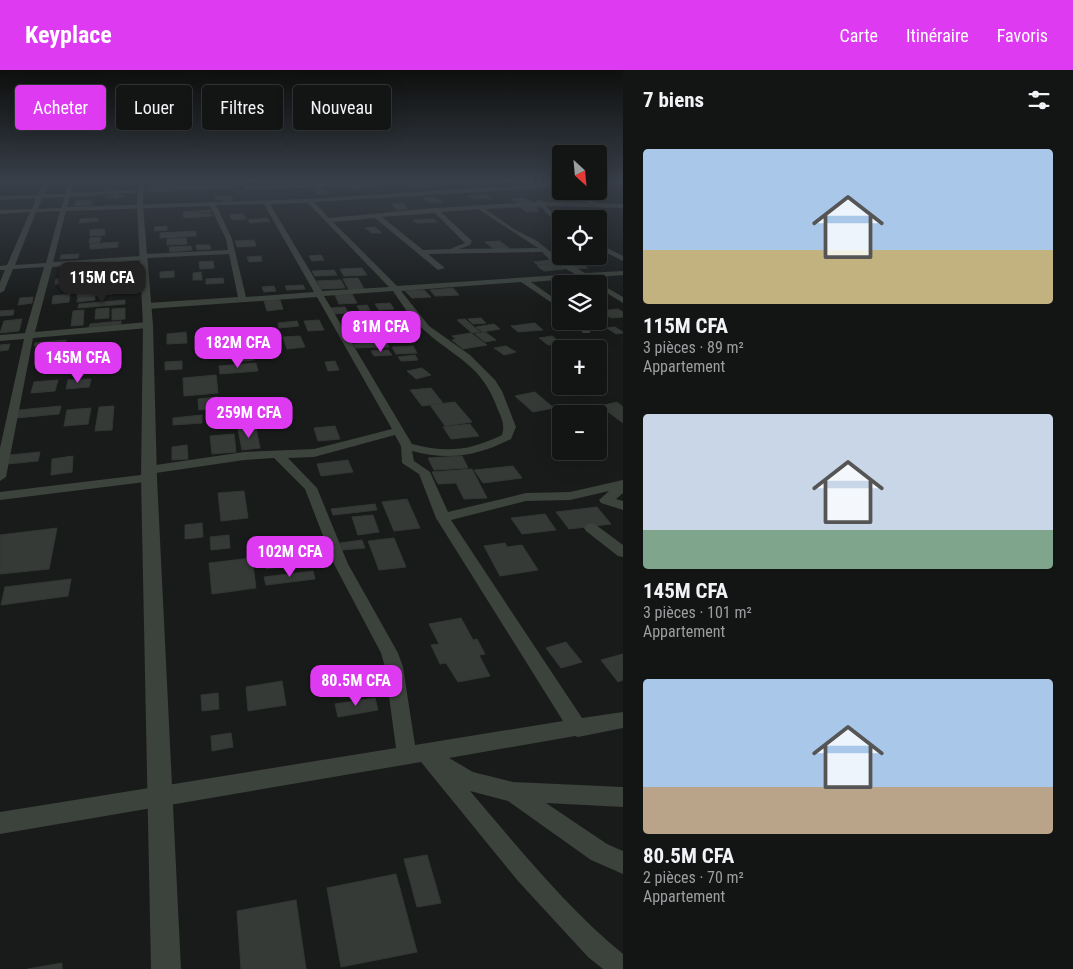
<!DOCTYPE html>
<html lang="fr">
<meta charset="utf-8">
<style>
:root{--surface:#131414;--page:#1c1d1d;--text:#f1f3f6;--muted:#9d9ea0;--line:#323334;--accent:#dd3af2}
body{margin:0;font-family:"Roboto Condensed",sans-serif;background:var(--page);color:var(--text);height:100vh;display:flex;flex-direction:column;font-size:19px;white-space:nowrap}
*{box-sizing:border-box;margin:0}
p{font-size:16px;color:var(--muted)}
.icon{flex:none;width:28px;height:28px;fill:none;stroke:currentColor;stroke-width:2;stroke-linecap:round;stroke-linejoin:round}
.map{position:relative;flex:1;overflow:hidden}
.side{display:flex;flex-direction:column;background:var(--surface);width:450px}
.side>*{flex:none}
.hud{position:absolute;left:15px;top:15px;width:475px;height:45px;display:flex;gap:10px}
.needle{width:32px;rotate:154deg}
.controls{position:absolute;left:552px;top:75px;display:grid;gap:10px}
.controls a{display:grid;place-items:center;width:55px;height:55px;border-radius:5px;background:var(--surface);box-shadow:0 5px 20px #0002,0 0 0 1px var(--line);font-size:25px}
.price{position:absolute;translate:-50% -42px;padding:0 11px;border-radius:10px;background:var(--accent);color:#fff;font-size:16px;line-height:32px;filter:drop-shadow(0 1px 2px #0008)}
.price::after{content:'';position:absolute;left:50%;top:30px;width:15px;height:11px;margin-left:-8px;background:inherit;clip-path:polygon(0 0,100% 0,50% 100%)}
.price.active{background:#222;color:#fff}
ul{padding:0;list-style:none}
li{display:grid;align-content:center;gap:10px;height:265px;padding:0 20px}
li span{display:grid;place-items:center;height:155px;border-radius:5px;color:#555}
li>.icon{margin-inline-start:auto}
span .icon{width:90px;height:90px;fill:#fffc;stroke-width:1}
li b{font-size:21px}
h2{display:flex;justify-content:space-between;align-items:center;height:60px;padding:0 20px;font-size:21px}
.tag{padding:0 18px;border-radius:5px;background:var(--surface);box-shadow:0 5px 20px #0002,0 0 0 1px var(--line);font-size:18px;line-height:45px}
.tag.active{background:var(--accent);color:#fff}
header{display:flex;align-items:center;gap:30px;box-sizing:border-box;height:70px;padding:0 25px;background:var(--accent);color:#fff}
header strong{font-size:24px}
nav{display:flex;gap:28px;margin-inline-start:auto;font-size:18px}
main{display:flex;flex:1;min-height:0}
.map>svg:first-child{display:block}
</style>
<header>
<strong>Keyplace</strong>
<nav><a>Carte</a><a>Itinéraire</a><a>Favoris</a></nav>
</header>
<main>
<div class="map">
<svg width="623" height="899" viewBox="0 0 623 899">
<rect width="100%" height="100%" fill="#191b1a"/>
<path fill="#363a37" stroke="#333734" d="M78 110H94L93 113 78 114 79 112H77Z
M148 110H234L238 118 147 122Z
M427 112 429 114H417L432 117 413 118 407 113Z
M373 115 378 117 352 120 350 118H355L353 116Z
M316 116 323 117 321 119 330 122 326 124H318L316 122 319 120H313Z
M115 124 124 126 115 129 104 127Z
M484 124 491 128 475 129 468 126Z
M215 126H232L233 131 215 129Z
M424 128H436L443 132 430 133Z
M522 128 533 132 521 134 510 129Z
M92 130V135L75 136V131Z
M402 133 408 139 397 140 391 134Z
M519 136H538L540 137H534L539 141 526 142Z
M210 140 211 142 200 143 201 144H211L212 146 184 148 183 142Z
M243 144 246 149 232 150 230 145Z
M98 148V151L79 153 80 149Z
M267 148 270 151 250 153 248 150Z
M433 149 437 152 417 153 413 150Z
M167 156V160L154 161 155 157Z
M375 157 382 163H372L365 158Z
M104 159 105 165 90 166V160Z
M196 161V166L160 168V163Z
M101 167 100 172 89 173 90 168Z
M186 168 187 174 167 175V169Z
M254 170 256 176 237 177 235 171Z
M500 171 510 179 495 180 485 172Z
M118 172V177L90 179V174Z
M196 175H210L211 179 197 180Z
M191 176 192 180 170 182 169 177Z
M79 184 78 188 60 189 61 185Z
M321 185 324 190 312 191 309 186Z
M261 186 262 191 249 192 247 187Z
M550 190 554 194 538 195 534 192Z
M213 191 214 198 200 199 199 192Z
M568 193H579L588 198 577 199Z
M557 194 565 199 544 201 537 196Z
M362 198 367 205 344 206 340 199Z
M125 199V204L111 205V201Z
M334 200 337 205 315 206 312 201Z
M174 201V207L160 208V202Z
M201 202 202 210H193V203Z
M75 207V213L55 214 56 209Z
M223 208 224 213 206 214V209Z
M358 208 364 219 349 220 343 209Z
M341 210 345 218 321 219 317 211Z
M94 211 93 218 79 219 80 212Z
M303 215 305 219 287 220 285 216Z
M274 216 276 221 264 222 262 217Z
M453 218 459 225 435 226 430 220Z
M113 219V224L77 227V221Z
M424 220 431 227 412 228 405 221Z
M70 224 69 232 52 234 53 226Z
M352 224 357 233 339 234 335 225Z
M95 226V230L77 232 78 227Z
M33 227 32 233 18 235 20 228Z
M125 230V234L78 238 79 234Z
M280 230 283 239 267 241 264 231Z
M390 233 394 239 379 240 375 234Z
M367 235 370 240 360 241 357 236Z
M345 237 348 243 333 244 330 238Z
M109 238V248L95 249 96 239Z
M125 238V249L112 250V239Z
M618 239 623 242V247L611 248 600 241Z
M14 240 13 245 0 246V241Z
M84 240 83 255 71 256 73 241Z
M481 248 486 253 473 254 468 249Z
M22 249 19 261 0 263 4 251Z
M465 249 480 262 472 263 457 250Z
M319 250 324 260 308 261 304 251Z
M121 251V254L89 257 90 254Z
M297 251 299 256 279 258 278 253Z
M535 253 543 260 518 262 511 256Z
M494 254 500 259 482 262 476 257Z
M399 255 406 265 386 267 380 256Z
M615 257 623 262V263L616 264 607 258Z
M186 262 187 273 167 274V264Z
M485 262 496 270 485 272 475 264Z
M471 263 487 275 463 279 452 270 456 269 452 266Z
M377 264 380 269 358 271 355 266Z
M300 266 305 277 287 279 283 267Z
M552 266 561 273 548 275 539 268Z
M66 270V273L34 276 35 273Z
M250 270 253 280 222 283 220 273Z
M386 271 389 277 376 278 373 272Z
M372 272 375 277 356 278 353 274Z
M10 274 8 280 0 281V275Z
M413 276 417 283 396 284 392 277Z
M506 276 516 282 504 285 494 278Z
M388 280 392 285 374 286 371 281Z
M65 281 63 291 43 293 47 282Z
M415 285 418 290 401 291 398 287Z
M253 286 254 290 235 292V288Z
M90 290 89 300 72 302 74 291Z
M182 291V299L165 300V292Z
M335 291 339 300 328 301 325 292Z
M256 293 258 301 220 304 219 296Z
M422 298 431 305 416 309 407 301Z
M114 300V303L95 304V301Z
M216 305 218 323 184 326 183 308Z
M91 309 89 317 66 319 68 310Z
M58 310 55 321 31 323 34 312Z
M431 318 443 333 422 336 410 320Z
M535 322 554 338 533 342 515 326Z
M218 327 219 338 199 340 198 329Z
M455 332 472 352 445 356 430 335Z
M617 332 623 337V353L600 336Z
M61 336 59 344 16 348 19 340Z
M114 336 112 360 95 361 99 337Z
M91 338 88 354 64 356 67 340Z
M202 345V353L173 355V348Z
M470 354 479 366 451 369 443 357Z
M335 356 340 369 318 371 314 358Z
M256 358 260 378 242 380 238 359Z
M234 364 236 382 212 384 210 366Z
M187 375 188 389 172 390V377Z
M40 382 38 391 7 394 10 385Z
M73 386 72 402 51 405 52 389Z
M462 386 468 398 434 400 428 388Z
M348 390 353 402 321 406 317 394Z
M513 396 522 408 483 413 474 400Z
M472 399 487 428 464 429 456 413 438 414 432 402Z
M244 421 248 448 221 451 218 423Z
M407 429 420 458 394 461 382 432Z
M375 434 377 440 333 445 331 439Z
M597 437 611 454 569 459 556 442Z
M545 444 556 460 522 464 511 448Z
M373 445 379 462 358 465 352 447Z
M202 453 203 467 185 469V455Z
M57 458 49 499 0 504V465Z
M229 465 230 478 211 480 210 467Z
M394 468 406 497 379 500 368 471Z
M362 470 365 478 342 480 340 473Z
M505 473 507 477 522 475 538 500 500 506 484 476Z
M314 474 317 485 297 488 294 477Z
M284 480 287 496 266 499 263 482Z
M252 488 256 518 212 524 209 493Z
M313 501 315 509 266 515 264 507Z
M71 509 68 526 1 535 5 517Z
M461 548 473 570 477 569 485 584 479 585 490 606 458 612 446 593 440 594 431 575 439 574 429 554Z
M566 572 582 592 561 598 546 578Z
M623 584V610L618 612 601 590Z
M282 611 286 635 248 641 246 617Z
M218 623 219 639 202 641 201 625Z
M375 628 378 640 338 647 335 634Z
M231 663 233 677 212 681 211 666Z
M427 785 441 833 417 837 404 789Z
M396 804 417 882 341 897 327 818Z
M296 830 306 899H241L237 841Z
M62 893V899H28Z"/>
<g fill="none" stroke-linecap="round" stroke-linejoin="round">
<path stroke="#414740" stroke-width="1" stroke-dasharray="1 2" stroke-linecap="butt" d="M151 122 192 123
M209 123 220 122"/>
<path fill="#3c423c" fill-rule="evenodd" d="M0 110H4L2 113 0 114Z
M45 110H50L44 124H65L70 110H75L71 123 141 120 144 122 70 127 67 137 309 129 561 113V117L314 132 329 148 435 138 537 132 536 131 539 129 543 132 588 133 565 121 577 122 596 133 623 134V138L546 136 552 143 563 149H561V152L548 145 540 136 485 139 514 159 537 171 557 187 585 203 623 201V205L531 212 561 233V239L521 212 401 221 429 256 470 285 495 310 502 321 516 357 511 369C477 386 449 391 412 381L414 391 430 402 448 442 526 423 570 422 623 410V423L616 429 623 431V440L601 433 599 430 609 421 570 430 526 431 451 450 582 648 623 642V658L578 667 575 666 449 688 473 702 513 712 623 717V737L546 733 607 774 623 781V804L591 790 508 731 470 721C518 777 566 837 623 884V899H603L588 887 518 811 421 692 0 764V742L396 678 385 597 381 583 334 494 305 419 274 388 244 390 149 404 143 400 149 396 244 382 314 379 392 359 317 227 147 239 143 236 147 233 238 227 229 184 148 188 144 190 52 197 35 262 148 252 152 255 148 258 33 268 6 407 0 411V378L24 269 0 271V265L25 263 44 197 13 199 4 221 0 223V212L5 200H0V196L7 195 30 142 0 144V140L32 139 36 128 0 130V126L38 125ZM65 127 61 138 38 139 42 128ZM308 133 389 217 322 221 270 134ZM264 134 314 222 246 227 232 169 216 135ZM210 136 226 169 228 180 144 184 141 186 53 192 66 141ZM478 139 538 178 459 179 470 175 472 171 441 142ZM60 141 46 193 15 195 36 142ZM435 143 465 173 450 179 423 180 382 147ZM375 148 438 200 445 198 428 184 542 182 551 191 575 204 397 216 333 152ZM393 221C402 234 412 250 424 260 456 289 482 294 498 340 502 349 505 355 502 365 469 381 446 383 412 374L324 226ZM395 365 401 376 402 393 419 404 436 448 563 651 415 675 403 597 398 583 348 494 317 418 288 388 314 387Z
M431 110 429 113 247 120 244 118 247 116Z
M599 110H606L599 112Z
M599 174 623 186V191L599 179Z
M599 213 623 227V233L599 218V214H596Z
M572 251H581L591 261 589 263H583Z
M149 404 155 408 153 411 0 430V422Z
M591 453 596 455 623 475V487L618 486 586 461 584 458 586 455Z"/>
<path fill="#3c423c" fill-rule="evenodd" d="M138 110H144L143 136 153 255 157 408 181 899H151L141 408 143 255 137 136Z"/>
</g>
<linearGradient id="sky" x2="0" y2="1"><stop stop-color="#0e0f0e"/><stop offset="0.47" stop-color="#383f49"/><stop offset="1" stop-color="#383f49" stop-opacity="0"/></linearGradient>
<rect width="623" height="236" fill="url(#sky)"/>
</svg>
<div class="controls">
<a><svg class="needle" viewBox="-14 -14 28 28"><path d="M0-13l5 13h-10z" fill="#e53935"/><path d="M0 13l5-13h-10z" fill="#9d9ea0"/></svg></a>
<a><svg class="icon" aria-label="locate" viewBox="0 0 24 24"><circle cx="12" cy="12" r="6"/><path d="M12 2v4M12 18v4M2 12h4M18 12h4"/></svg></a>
<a><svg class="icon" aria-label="layers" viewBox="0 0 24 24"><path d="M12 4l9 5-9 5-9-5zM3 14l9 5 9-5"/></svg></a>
<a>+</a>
<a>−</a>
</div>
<b class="price active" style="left:102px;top:234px">115M CFA</b>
<b class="price" style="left:381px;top:283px">81M CFA</b>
<b class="price" style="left:238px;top:299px">182M CFA</b>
<b class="price" style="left:78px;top:314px">145M CFA</b>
<b class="price" style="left:249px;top:369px">259M CFA</b>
<b class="price" style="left:290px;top:508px">102M CFA</b>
<b class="price" style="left:356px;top:637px">80.5M CFA</b>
<div class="hud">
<a class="tag active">Acheter</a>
<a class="tag">Louer</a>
<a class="tag">Filtres</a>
<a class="tag">Nouveau</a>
</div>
</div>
<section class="side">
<h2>7 biens<svg class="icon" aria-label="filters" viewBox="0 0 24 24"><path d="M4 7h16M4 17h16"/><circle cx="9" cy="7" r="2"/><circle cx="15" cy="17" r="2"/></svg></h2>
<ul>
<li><span style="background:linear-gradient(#a9c7e8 65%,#c2b280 0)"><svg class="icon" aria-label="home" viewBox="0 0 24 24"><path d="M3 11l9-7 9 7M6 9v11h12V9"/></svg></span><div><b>115M CFA</b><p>3 pièces · 89 m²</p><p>Appartement</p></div></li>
<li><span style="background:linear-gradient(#c9d6e8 75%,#7fa58c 0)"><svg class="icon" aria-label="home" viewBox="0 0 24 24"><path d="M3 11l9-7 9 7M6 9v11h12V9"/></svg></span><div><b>145M CFA</b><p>3 pièces · 101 m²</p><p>Appartement</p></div></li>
<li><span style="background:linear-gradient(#a9c7e8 70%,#b9a48a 0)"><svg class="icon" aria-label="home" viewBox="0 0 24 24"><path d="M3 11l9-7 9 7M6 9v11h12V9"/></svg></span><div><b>80.5M CFA</b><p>2 pièces · 70 m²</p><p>Appartement</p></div></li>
</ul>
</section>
</main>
